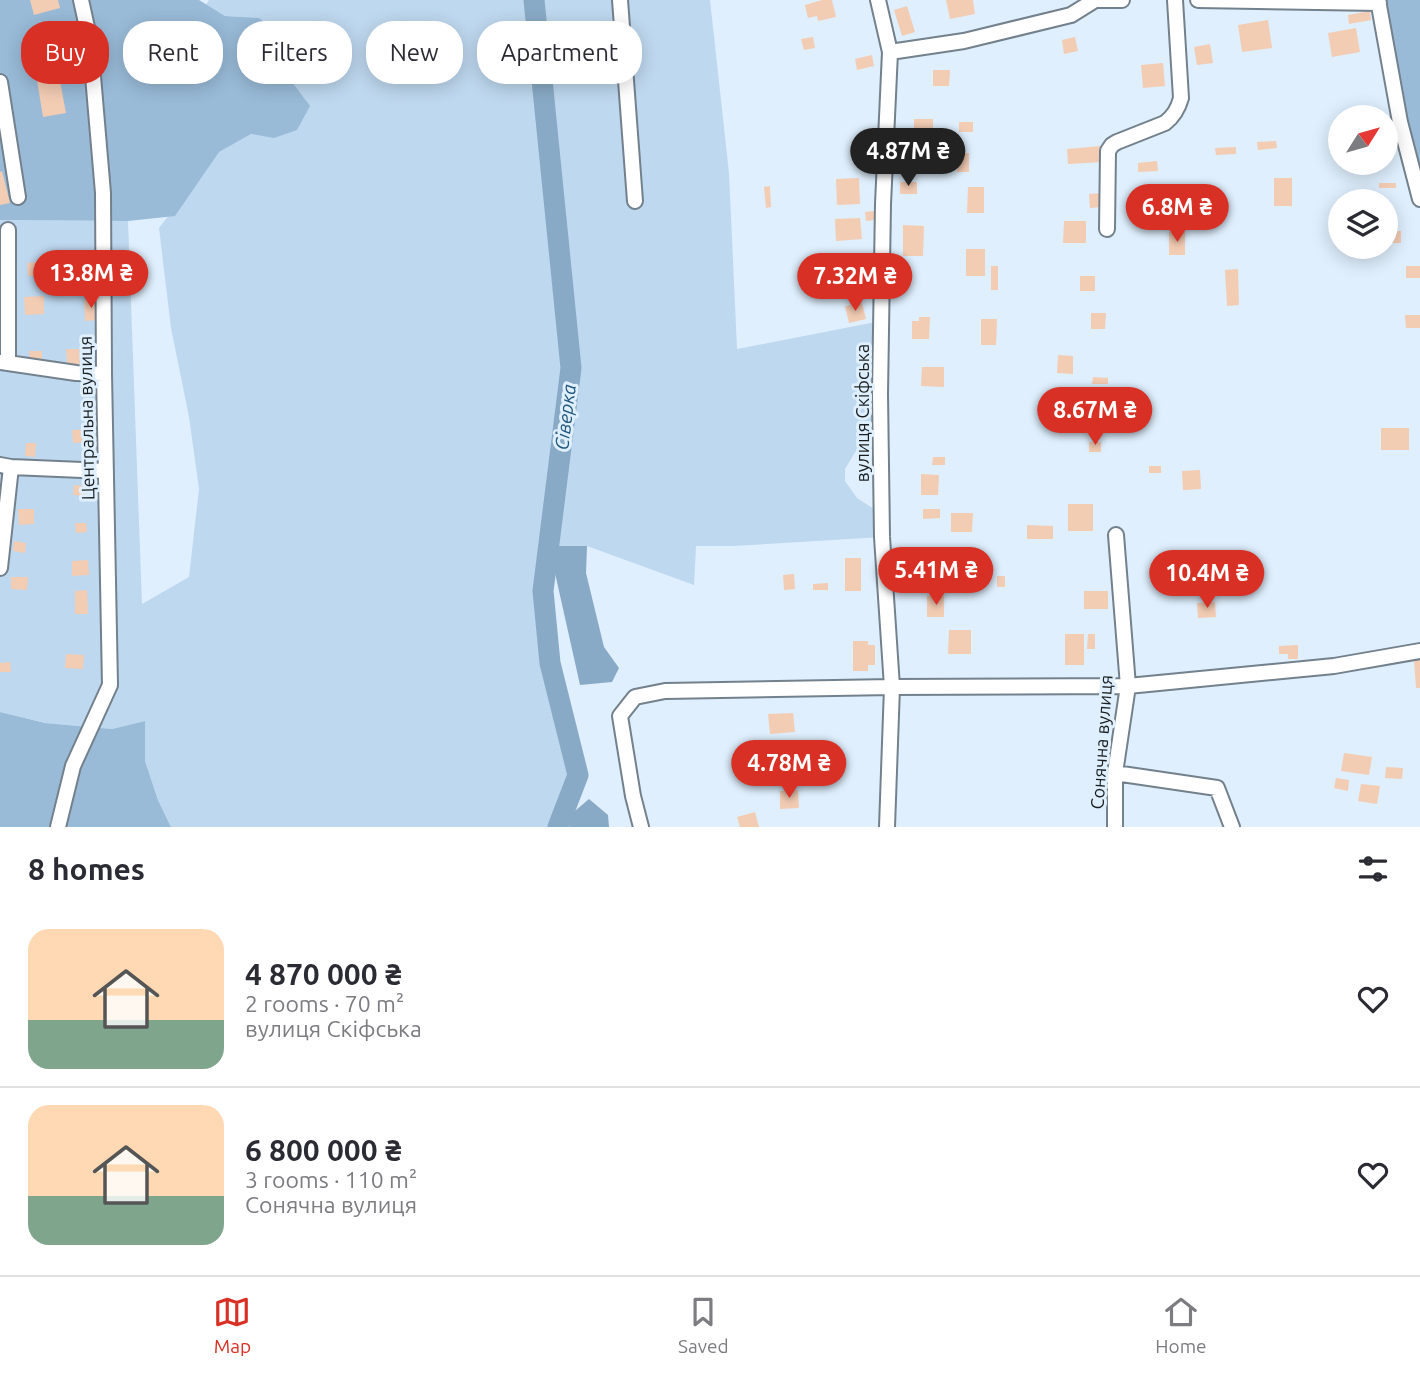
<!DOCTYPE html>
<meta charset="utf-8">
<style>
:root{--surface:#fff;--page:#f2f2f3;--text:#2b2b33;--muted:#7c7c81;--line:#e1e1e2;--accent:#d93025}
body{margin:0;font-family:Ubuntu,sans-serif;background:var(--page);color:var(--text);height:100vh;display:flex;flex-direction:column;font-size:26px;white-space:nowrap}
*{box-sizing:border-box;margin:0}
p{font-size:23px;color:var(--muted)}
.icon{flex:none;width:38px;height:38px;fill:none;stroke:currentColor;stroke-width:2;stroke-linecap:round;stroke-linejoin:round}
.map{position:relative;height:827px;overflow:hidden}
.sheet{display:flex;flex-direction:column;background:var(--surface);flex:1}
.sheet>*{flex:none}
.hud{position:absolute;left:21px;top:21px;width:700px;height:63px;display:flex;gap:14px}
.needle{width:46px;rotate:53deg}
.tools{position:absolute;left:1328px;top:105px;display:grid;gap:14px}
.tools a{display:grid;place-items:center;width:70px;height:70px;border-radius:50%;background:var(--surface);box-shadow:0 4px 18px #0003;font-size:35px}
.price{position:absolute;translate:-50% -60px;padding:0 16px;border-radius:24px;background:var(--accent);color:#fff;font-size:23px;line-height:46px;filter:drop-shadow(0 2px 4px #0008)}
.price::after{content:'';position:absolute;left:50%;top:42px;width:21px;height:16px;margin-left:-10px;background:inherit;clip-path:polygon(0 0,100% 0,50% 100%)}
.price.on{background:#222;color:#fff}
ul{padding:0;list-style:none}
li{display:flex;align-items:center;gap:21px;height:175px;padding:0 28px}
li+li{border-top:2px solid var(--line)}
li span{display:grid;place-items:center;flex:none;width:196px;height:140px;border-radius:21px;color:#555}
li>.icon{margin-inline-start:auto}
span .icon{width:84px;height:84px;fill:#fffc;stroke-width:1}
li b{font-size:30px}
h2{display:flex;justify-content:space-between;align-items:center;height:84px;padding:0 28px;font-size:30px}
.chip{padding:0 24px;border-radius:28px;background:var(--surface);box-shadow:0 4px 18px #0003;font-size:24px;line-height:63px}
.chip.on{background:var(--accent);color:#fff}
.tab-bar{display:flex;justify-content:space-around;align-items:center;height:98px;border-top:2px solid var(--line);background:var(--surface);font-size:19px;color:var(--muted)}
.tab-bar a{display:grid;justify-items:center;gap:4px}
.tab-bar .on{color:var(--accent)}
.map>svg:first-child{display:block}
</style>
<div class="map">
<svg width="1420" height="827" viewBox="0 0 1420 827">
<rect width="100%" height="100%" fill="#dfeffd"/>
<path fill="#bed8ef" d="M209 0H710L729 173 737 349 881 321 880 423 866 434 845 469V481L857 498 877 511 882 537 733 546H696L694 585 587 546H540L543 591 550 663 578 775 569 816 570 827H171L158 800 145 761V721L112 729 45 723 0 712V220L128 221 142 604 189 577 199 489 189 417 171 328 159 228 218 152 251 134 274 137 289 78 292 43 259 18 225 16 206 5Z"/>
<path fill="#99bbd8" d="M0 0H199L225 16 259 18 292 43 299 60 289 78 310 106 297 130 274 138 251 134 219 152 175 216 128 221 0 220Z
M1382 0H1420V192Z
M0 712 45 723 112 729 145 721V761L158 800 171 827H0Z"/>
<path fill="#89aac6" d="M554 546H587L586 573 604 647 619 668 612 682 580 685 555 573Z
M589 799 608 815 609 827H570L569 816Z"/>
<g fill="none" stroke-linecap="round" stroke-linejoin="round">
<path stroke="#89aac6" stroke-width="21" d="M534 0 571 368 543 591 550 663 578 775 558 827"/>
</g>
<path fill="#f3ccb4" d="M30 0H58L60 8 34 15Z
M822 0H832L836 17 818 21 817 16 808 18 805 5Z
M946 0H973L975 14 950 19Z
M907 6 915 32 902 36 894 10Z
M1370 11 1371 20 1349 24 1348 15Z
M1268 20 1272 48 1242 52 1238 25Z
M1356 28 1360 52 1332 57 1328 33Z
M57 34 59 45 47 47 45 36Z
M813 37 815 48 804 50 801 39Z
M1075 37 1078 51 1064 54 1062 40Z
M1210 44 1213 63 1197 65 1194 47Z
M872 55 874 66 857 70 855 59Z
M1163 63 1165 86 1143 88 1141 65Z
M58 70 66 113 43 117 36 74Z
M933 70H950L949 86H933Z
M1361 109 1362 117H1347L1346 112Z
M914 119H933V134L914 133Z
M959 122H973V132H959Z
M1276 141 1277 148 1258 150 1257 142Z
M1101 146 1103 162 1068 164 1067 149Z
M1236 147V154L1216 155 1215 148Z
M958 153H969V172H957Z
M1157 161 1158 171 1138 172V163Z
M1348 163H1367V172H1348Z
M2 171 10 203 0 205V172Z
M859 178 860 204 837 205 836 179Z
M1274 178H1292V206H1274Z
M900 182H917V194H900Z
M1379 183H1396V188H1379Z
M770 186 771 207 766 208 764 187Z
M968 187H984V213H967Z
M1181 190H1205V215H1181Z
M1102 193 1103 207 1090 208 1089 194Z
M881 210 882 219 866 221 865 212Z
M860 218 862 239 836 241 835 219Z
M1064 221H1086V243H1063Z
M903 225 924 226 923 256H903Z
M1386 231H1401V243H1386Z
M1169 232H1185V255H1169Z
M966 249H985V276H966Z
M63 252H76L77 273 64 274Z
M38 262V276H28L27 263Z
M991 266H998V290H991Z
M1406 266H1420V278H1406Z
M1238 269 1239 305 1227 306 1225 270Z
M1080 276H1095V291H1080Z
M44 296V314L25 315 24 297Z
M84 300H97L98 320 85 321Z
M862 303 866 319 849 323 845 306Z
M1091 313H1106L1105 329H1091Z
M1405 315H1420V328H1406Z
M919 317H930L929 339H912V321H919Z
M981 319H997L996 345H981Z
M66 349H79L80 364H67Z
M29 351H42V360L30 361Z
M1058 355 1073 356V374L1057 373Z
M922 367H944V387L921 386Z
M1093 377 1108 378V384H1092Z
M1381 428H1409V450H1381Z
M88 429 89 442 73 443 72 430Z
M1089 442H1101V452H1089Z
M26 443H36L35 457 25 456Z
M933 457H945V465H932Z
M1149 466H1161V473H1149Z
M1200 470 1201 489 1183 490 1182 471Z
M921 474 939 475 938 495H921Z
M74 485 87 486 86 496 73 495Z
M1068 504H1093V531H1068Z
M18 509H34V524L19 525Z
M923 509H940V518L923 519Z
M951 513H973L972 532H951Z
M75 523H86L87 532 76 533Z
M1027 525 1053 526V539H1027Z
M14 541 26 543 25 553 13 551Z
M945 553H967V576H945Z
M845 558H861V591H845Z
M88 560 89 575 72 576V561Z
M1184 562 1186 577 1164 579 1163 564Z
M794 574 795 589 784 590 783 575Z
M971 575 989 576 988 585H971Z
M997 576H1005V587H997Z
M11 577H28L27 590 11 589Z
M828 583V590H813V584Z
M87 590 88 614H75V591Z
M1084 591H1108V609H1084Z
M927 596H944V617H927Z
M1215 602 1216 617 1198 618 1197 603Z
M949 630H971V654H948Z
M1065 634H1084V665H1065Z
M1088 634H1095V649H1087Z
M853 641H868V645H875V665H868V671H853Z
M1298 645V659H1288V654H1279V646Z
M66 654 84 655 83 669 65 668Z
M1414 660H1420V688H1416Z
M10 662 11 672H0V663Z
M793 713 795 732 770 734 768 714Z
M1344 753 1372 757 1369 775 1341 771Z
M1386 767 1403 768 1402 779 1385 778Z
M1336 778 1349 780 1348 791 1334 788Z
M1361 784 1380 786 1377 804 1358 801Z
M798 790 799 808 780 809V791Z
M755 812 759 827H740L737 817Z"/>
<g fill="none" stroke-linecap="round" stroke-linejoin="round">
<g stroke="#73818d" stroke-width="18">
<path id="minor" d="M620 0 635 201
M878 0 890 52 883 204 880 394 882 537 892 687 887 827
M1198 0 1379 3
M1378 0 1400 122 1420 199
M890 52 964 41 1071 15 1095 0H1122
M0 82 18 197
M1107 229 1108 151 1112 145 1117 142 1165 123C1174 116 1178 109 1181 98L1175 0
M8 230V363
M1 362 76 373 104 374
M0 465 11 467 106 471
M0 568 11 467
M1115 773 1217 788 1232 827
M58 827 73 766 110 685 104 374 103 193 90 41 81 0
M641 827 633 796 620 716 635 697 665 691 892 687 1128 686 1334 666 1420 651
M1115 827V773L1128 686 1116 535"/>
</g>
<use href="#minor" stroke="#fff" stroke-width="14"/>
</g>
<g text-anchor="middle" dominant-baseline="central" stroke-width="6" stroke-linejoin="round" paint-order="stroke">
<g font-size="18" fill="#181e22" stroke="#dfeffd">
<text transform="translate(862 413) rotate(-90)">вулиця Скіфська</text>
<text transform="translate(86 418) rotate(-91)">Центральна вулиця</text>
<text transform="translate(1101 742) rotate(-86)">Сонячна вулиця</text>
</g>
<g font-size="19" font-style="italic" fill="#22577e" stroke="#dfeffd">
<text transform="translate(565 417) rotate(-83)">Сіверка</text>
</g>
</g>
</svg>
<div class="tools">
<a><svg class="needle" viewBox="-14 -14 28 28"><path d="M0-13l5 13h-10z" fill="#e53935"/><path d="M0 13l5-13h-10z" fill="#7c7c81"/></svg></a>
<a><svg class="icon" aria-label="layers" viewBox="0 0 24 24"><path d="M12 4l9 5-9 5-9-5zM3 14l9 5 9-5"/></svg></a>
</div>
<b class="price on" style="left:908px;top:188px">4.87M ₴</b>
<b class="price" style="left:1177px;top:244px">6.8M ₴</b>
<b class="price" style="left:91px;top:310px">13.8M ₴</b>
<b class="price" style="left:855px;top:313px">7.32M ₴</b>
<b class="price" style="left:1095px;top:447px">8.67M ₴</b>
<b class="price" style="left:936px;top:607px">5.41M ₴</b>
<b class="price" style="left:1207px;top:610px">10.4M ₴</b>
<b class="price" style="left:789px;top:800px">4.78M ₴</b>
<div class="hud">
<a class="chip on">Buy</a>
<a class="chip">Rent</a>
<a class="chip">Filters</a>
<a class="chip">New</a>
<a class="chip">Apartment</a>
</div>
</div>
<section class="sheet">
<h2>8 homes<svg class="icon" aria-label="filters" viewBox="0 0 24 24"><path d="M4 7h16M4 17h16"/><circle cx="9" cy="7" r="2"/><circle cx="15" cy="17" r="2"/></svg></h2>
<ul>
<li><span style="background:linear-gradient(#ffd9b3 65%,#7fa58c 0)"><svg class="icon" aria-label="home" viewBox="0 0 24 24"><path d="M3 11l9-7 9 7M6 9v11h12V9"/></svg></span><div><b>4 870 000 ₴</b><p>2 rooms · 70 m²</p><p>вулиця Скіфська</p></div><svg class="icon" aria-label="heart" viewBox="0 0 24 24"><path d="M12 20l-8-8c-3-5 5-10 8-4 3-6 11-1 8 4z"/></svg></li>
<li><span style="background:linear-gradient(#ffd9b3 65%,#7fa58c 0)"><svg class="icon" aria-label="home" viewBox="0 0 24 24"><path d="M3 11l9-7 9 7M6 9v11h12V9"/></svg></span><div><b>6 800 000 ₴</b><p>3 rooms · 110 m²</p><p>Сонячна вулиця</p></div><svg class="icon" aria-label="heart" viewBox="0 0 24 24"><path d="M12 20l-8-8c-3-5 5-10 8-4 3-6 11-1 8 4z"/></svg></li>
</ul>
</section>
<nav class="tab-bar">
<a class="on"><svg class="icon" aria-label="map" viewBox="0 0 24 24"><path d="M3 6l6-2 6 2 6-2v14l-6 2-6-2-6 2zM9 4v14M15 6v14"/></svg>Map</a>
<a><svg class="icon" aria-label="saved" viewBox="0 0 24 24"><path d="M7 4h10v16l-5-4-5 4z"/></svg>Saved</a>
<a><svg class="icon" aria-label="home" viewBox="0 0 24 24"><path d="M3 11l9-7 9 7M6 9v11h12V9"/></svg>Home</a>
</nav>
